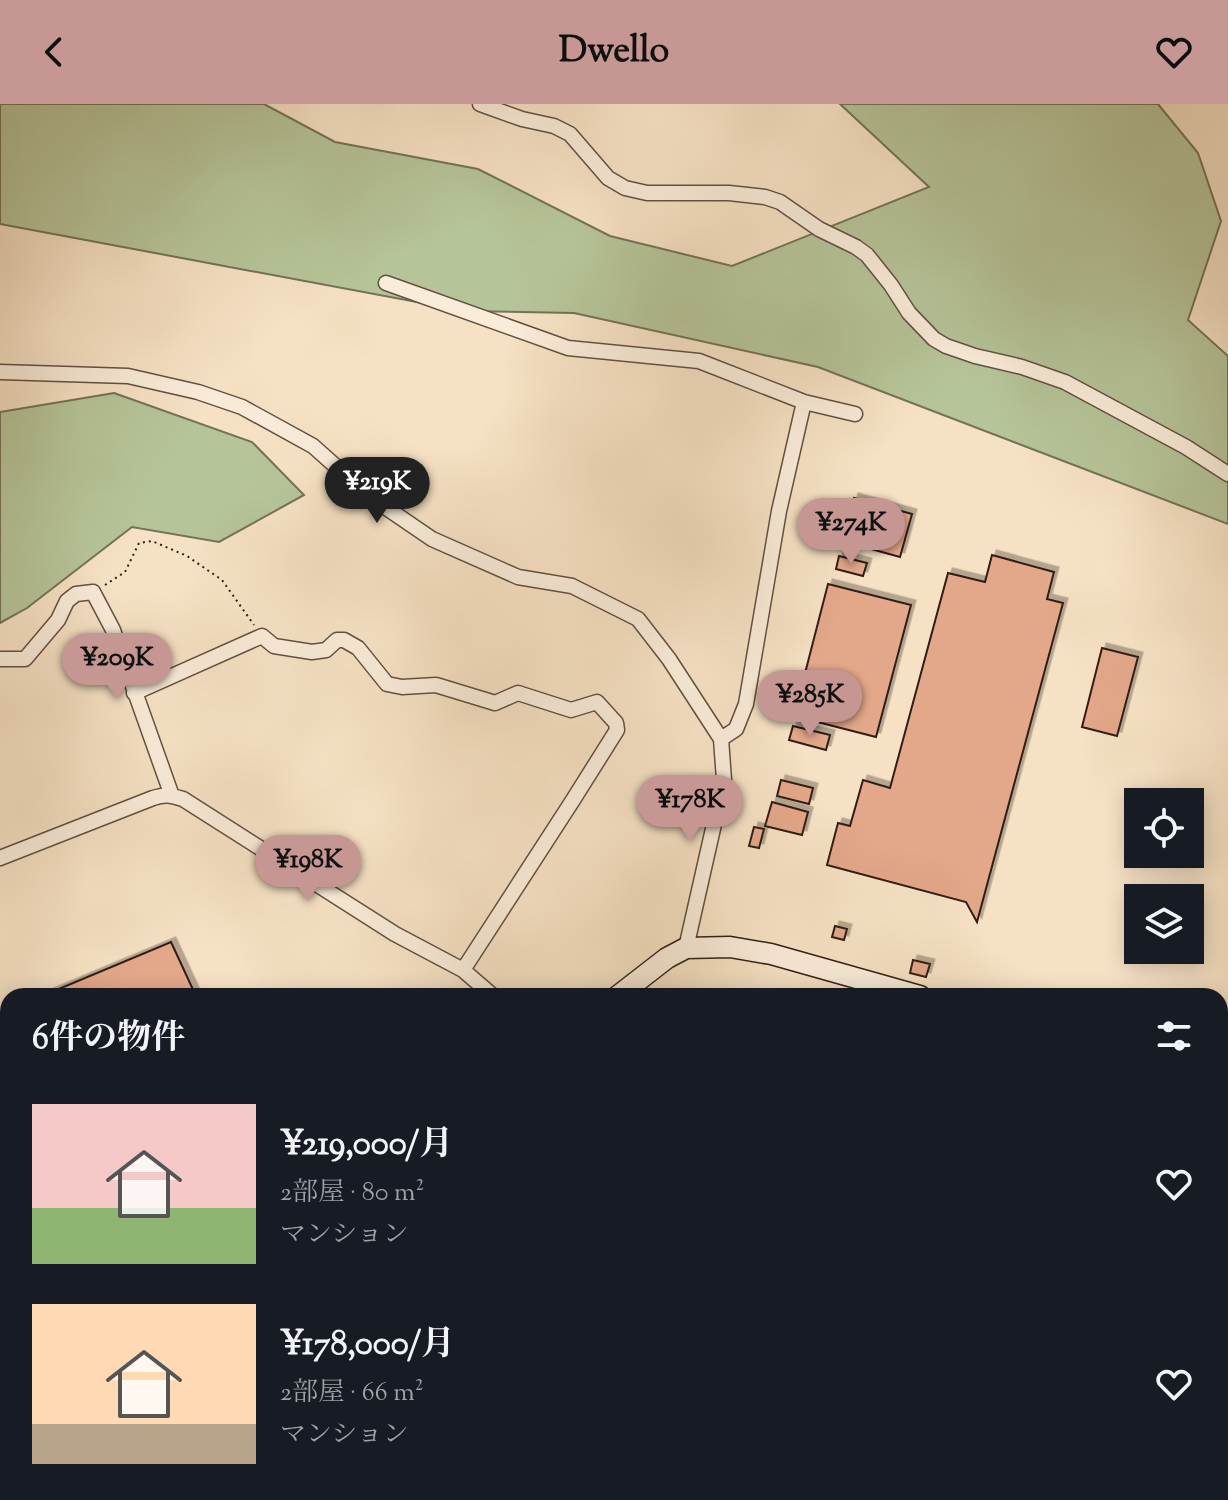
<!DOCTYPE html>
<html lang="ja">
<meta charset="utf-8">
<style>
:root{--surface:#171b24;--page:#242831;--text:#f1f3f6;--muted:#9ea1a6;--accent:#c59692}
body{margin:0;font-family:"Sorts Mill Goudy","Noto Serif JP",serif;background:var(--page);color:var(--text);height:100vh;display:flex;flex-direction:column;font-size:30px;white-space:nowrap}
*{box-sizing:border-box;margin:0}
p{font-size:26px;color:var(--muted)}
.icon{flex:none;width:44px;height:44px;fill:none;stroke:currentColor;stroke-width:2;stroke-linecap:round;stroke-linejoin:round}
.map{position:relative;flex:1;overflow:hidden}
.sheet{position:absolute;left:0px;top:884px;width:1228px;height:512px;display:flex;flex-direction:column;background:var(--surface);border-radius:24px 24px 0 0;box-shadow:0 4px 20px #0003}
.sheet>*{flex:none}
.fabs{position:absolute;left:1124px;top:684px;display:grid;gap:16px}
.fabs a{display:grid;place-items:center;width:80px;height:80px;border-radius:0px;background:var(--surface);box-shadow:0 4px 20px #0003;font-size:40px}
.price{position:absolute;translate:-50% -68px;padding:0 18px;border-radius:28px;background:var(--accent);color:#111;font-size:26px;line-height:52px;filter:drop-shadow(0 2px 4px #0008)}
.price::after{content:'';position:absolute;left:50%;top:48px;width:24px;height:18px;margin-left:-12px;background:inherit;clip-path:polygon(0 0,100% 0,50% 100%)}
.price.on{background:#222;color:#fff}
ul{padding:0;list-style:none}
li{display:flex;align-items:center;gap:24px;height:200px;padding:0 32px}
li span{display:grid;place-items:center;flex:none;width:224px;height:160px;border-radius:0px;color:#555}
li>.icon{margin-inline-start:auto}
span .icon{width:96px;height:96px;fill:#fffc;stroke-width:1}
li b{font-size:34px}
h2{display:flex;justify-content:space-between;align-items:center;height:96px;padding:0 32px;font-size:34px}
header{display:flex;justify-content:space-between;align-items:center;height:104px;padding:0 32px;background:var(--accent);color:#111;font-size:36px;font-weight:700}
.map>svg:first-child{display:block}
</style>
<header><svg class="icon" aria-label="back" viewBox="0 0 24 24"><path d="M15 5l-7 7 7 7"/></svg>Dwello<svg class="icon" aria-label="heart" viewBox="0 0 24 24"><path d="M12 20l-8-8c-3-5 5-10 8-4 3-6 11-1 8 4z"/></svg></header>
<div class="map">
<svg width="1228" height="1396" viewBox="0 0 1228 1396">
<defs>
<filter id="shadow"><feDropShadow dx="4.5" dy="-4.5" stdDeviation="0" flood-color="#0004"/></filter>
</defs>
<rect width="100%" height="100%" fill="#f6e1c4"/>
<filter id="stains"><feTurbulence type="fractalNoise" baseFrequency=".0025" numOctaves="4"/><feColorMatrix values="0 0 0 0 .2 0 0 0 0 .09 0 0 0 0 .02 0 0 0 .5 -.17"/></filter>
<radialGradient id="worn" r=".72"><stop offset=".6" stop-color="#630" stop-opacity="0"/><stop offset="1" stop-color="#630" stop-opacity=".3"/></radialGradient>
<path fill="#b6c499" stroke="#747257" stroke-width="2" d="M0 0H264L335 38 478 65 610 132 732 162 929 83 840 0H1158L1198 49 1221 117 1188 216 1228 252V420L818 263 574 209 465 207 0 120Z
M114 289 252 338 304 391 219 438 132 423 27 504 0 519V308Z
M0 1250 8 1252V1293L0 1294Z"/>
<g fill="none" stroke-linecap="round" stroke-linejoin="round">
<path stroke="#727d77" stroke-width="4" d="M1002 1388 1029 1396
M75 1396 80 1388"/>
</g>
<path fill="#e3a78a" stroke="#321f15" stroke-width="2" filter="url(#shadow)" d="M854 394 912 410 900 453 842 437Z
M992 451 1054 468 1047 495 1063 499 977 818 966 798 827 761 838 719 850 722 863 676 890 684 948 469 985 478Z
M839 452 867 459 863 472 836 465Z
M828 480 911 501 876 633 794 612Z
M1102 544 1138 553 1117 632 1082 623Z
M793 622 830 631 826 646 789 636Z
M781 676 813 684 809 700 777 692Z
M772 698 808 708 802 731 765 722Z
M754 723 764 725 759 744 749 742Z
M835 822 847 825 844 836 832 833Z
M171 838 196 892H42Z
M913 856 930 860 926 873 910 869Z
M0 933 8 951V1106L0 1109Z
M8 1129V1172L2 1169 0 1165V1132Z"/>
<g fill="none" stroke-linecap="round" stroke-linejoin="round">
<g stroke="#635041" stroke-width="17">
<path id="street" d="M480 0 522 15 554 22 570 30 608 74 625 84 647 89H729L765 93 780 98 819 125 856 143 867 151 891 181 909 209 934 235 946 242 975 252 1022 263 1065 278 1186 343 1228 370
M386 179 568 244 699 257 804 298 855 310
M0 268 128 272 198 288 242 303 313 342 369 392 432 435 518 473 572 482 638 515 669 555 721 635 724 676 686 844
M0 555H25L58 516 67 497 76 490 93 488 113 526 172 692
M134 589 262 532 274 542 312 548 326 546 337 536H344L358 544 387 580 402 583 436 581 495 599 518 589 571 606 597 598 616 619 617 626 573 696 463 866
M721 635 736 625 746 600 779 407 804 298
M0 754 153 694C166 690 169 691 183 695L395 830 463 866 493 892
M1220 1029 1228 1021
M1228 1205 1223 1212 1228 1217"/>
</g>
<g stroke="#321f15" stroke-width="23">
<path id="secondary" d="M618 892 667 854 686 844 730 843 771 850 920 892
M1220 960 1228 959
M1095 1388 1111 1396"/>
</g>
<path stroke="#321f15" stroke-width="2" stroke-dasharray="2 4" stroke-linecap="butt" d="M105 481 125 468 139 439 152 437 187 452 222 476 254 521"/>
<use href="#street" stroke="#f9ecd9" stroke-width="14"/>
<use href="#secondary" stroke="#f9ecd9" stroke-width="20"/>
</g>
<rect width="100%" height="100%" filter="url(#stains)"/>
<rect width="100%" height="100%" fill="url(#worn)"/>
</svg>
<div class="fabs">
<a><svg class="icon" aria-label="locate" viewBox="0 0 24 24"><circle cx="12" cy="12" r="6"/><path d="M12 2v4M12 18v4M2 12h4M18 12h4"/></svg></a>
<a><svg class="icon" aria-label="layers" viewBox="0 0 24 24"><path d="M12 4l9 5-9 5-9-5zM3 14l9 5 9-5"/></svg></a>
</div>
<b class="price on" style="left:377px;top:421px">¥219K</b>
<b class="price" style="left:851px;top:462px">¥274K</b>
<b class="price" style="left:117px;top:597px">¥209K</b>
<b class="price" style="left:810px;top:634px">¥285K</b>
<b class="price" style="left:690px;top:739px">¥178K</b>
<b class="price" style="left:308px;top:799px">¥198K</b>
<section class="sheet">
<h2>6件の物件<svg class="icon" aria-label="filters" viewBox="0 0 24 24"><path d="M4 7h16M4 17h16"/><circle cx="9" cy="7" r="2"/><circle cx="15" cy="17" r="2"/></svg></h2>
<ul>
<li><span style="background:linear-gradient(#f6c9c9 65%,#8fb573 0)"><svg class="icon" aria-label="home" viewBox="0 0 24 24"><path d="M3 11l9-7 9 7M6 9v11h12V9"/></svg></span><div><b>¥219,000/月</b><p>2部屋 · 80 m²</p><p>マンション</p></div><svg class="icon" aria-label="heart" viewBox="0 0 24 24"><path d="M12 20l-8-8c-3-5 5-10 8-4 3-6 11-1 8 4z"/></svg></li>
<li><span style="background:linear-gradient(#ffd9b3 75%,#b9a48a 0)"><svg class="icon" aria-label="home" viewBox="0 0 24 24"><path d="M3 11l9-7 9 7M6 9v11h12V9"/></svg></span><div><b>¥178,000/月</b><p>2部屋 · 66 m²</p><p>マンション</p></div><svg class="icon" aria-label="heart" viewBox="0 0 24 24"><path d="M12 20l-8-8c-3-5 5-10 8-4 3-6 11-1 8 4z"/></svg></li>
</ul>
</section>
</div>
